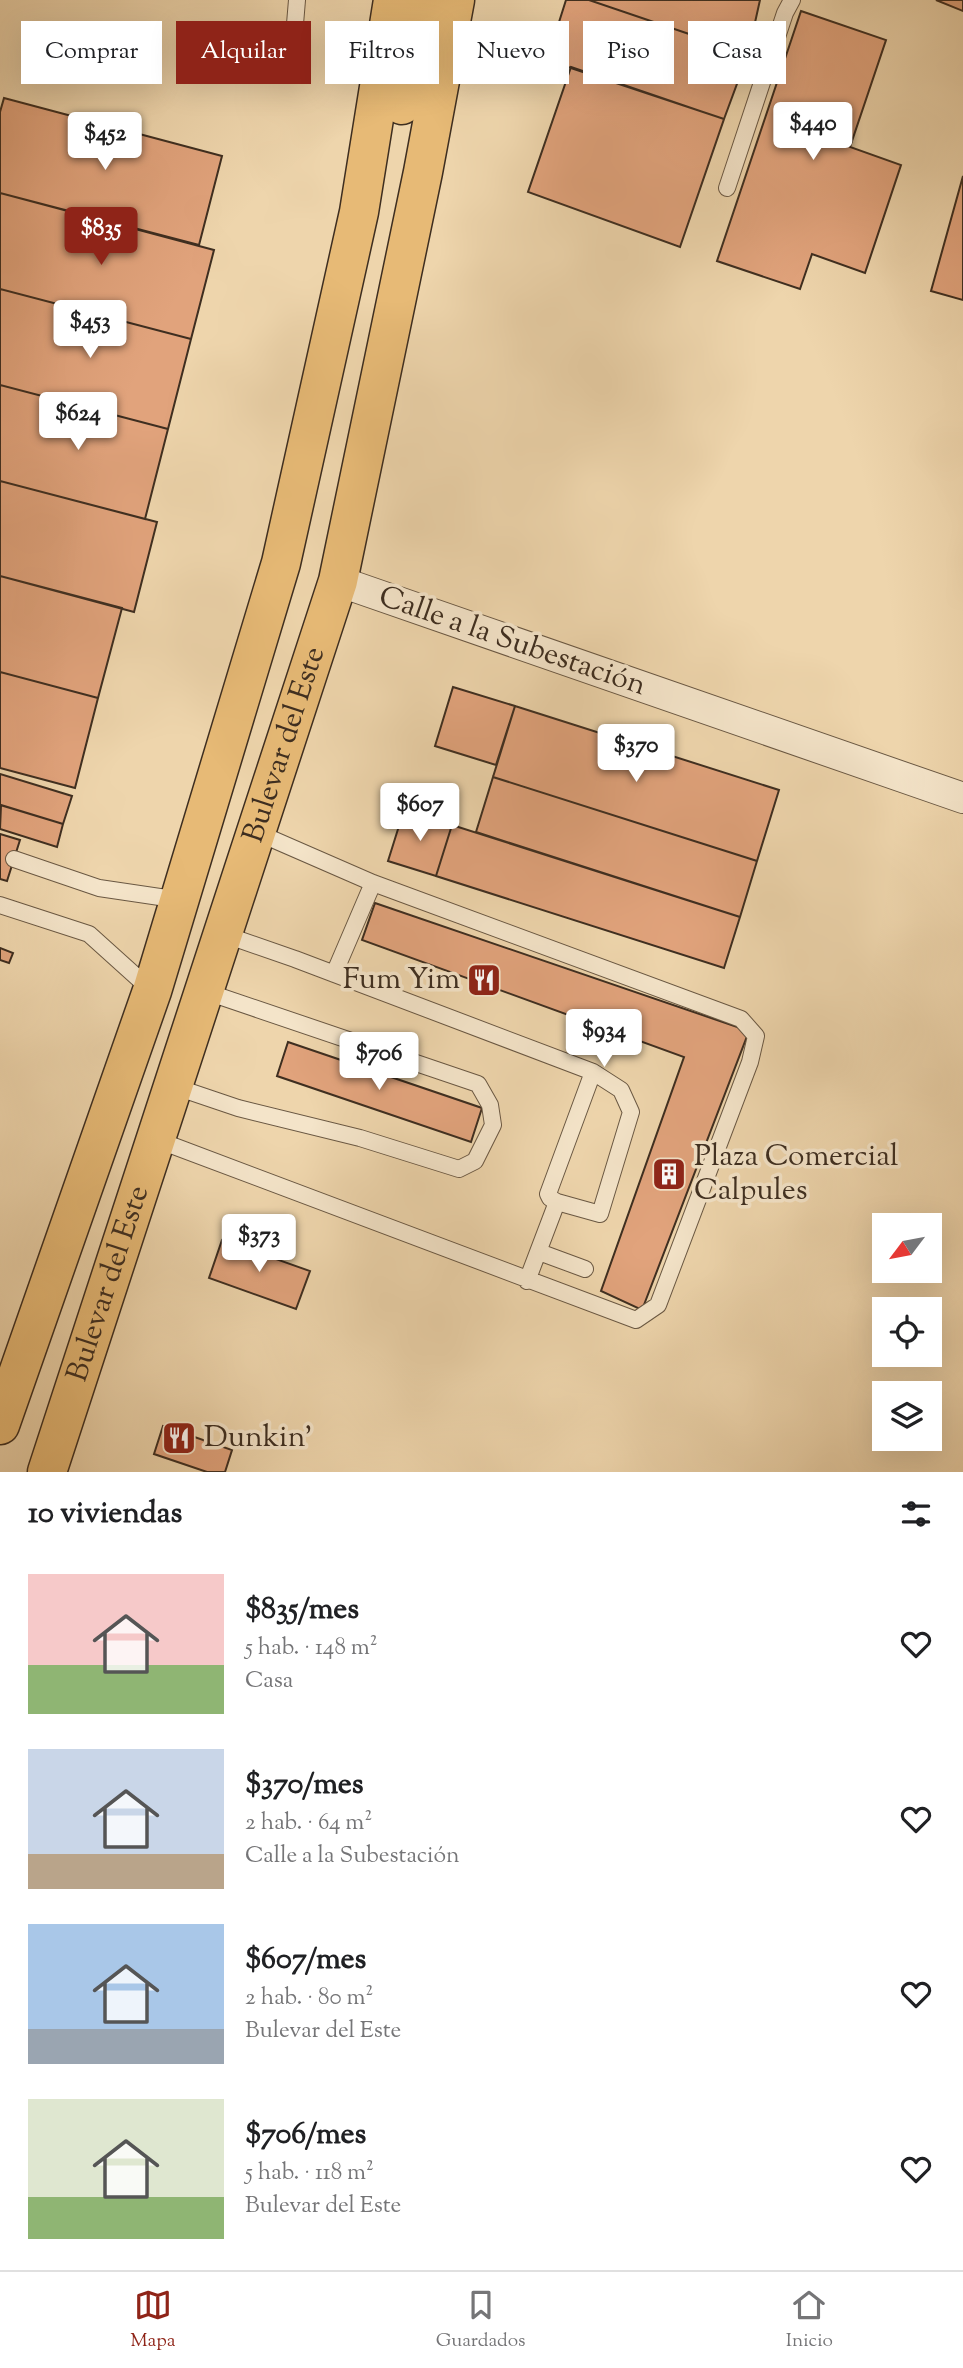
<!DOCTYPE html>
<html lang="es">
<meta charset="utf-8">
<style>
:root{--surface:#fff;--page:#f6f6f6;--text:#202124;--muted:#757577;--line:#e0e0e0;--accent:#8f2418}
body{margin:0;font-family:"Sorts Mill Goudy",serif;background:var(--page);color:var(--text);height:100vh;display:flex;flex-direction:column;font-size:26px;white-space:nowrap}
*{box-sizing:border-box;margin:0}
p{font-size:23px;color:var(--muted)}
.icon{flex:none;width:38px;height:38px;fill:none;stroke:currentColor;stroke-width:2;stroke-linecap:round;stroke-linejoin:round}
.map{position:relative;height:1472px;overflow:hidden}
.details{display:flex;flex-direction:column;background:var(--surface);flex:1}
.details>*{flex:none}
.top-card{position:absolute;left:21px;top:21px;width:922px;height:63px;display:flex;gap:14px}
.needle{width:46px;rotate:238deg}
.tools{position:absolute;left:872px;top:1213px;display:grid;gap:14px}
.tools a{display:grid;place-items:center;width:70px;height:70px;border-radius:0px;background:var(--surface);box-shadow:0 7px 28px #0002;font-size:35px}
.price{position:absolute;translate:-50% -60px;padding:0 16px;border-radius:7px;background:#fff;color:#222;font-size:23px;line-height:46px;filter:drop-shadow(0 2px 4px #0008)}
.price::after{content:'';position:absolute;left:50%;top:42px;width:21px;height:16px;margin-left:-10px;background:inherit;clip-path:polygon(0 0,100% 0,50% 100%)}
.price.current{background:var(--accent);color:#fff}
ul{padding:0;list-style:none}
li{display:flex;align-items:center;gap:21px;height:175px;padding:0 28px}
li span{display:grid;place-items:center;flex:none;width:196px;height:140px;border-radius:0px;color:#555}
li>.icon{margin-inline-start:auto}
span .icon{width:84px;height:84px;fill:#fffc;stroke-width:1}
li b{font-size:30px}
h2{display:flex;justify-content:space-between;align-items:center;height:84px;padding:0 28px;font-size:30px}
.tag{padding:0 24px;border-radius:0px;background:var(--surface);box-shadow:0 7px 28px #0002;font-size:24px;line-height:63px}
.tag.current{background:var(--accent);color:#fff}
.menu{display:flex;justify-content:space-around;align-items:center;height:98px;border-top:2px solid var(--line);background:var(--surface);font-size:19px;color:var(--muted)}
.menu a{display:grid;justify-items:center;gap:4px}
.menu .current{color:var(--accent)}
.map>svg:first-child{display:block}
</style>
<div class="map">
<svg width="963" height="1472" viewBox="0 0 963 1472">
<rect width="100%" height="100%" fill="#eed5ac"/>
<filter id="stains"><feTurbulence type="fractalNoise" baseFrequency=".00286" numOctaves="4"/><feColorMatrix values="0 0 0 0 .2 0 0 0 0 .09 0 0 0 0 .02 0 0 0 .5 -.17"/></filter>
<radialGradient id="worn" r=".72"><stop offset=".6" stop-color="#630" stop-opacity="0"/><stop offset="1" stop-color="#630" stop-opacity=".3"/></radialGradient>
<path fill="#e1a37c" stroke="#3e2e20" stroke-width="2" d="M566 0H589L748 54 724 119 547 60Z
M589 0H760L748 54Z
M936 0H963V11Z
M801 11 886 40 850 147 901 165 865 273 812 254 800 289 717 261Z
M571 67 724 119 680 247 528 192Z
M4 98 222 156 199 245 0 193V112Z
M963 176V300L931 291Z
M0 193 214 250 191 339 0 289Z
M0 289 191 339 168 429 0 385Z
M0 385 168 429 145 519 0 481Z
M0 481 157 522 134 612 0 576Z
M0 576 122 608 98 698 0 672Z
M0 672 98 698 75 788 0 768Z
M453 687 515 706 496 765 435 746Z
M515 706 779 790 757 861 493 777Z
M0 774 72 796 63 824 0 805Z
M493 777 757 861 740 917 476 832Z
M1 805 63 824 57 847 0 829Z
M404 810 452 825 436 876 388 861Z
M452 825 740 917 724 968 436 876Z
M0 834 20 840 7 881 0 879Z
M375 903 749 1031 642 1310 601 1291 684 1057 362 940Z
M0 948 13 953 9 963 0 960Z
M288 1042 482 1108 471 1142 277 1076Z
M222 1240 310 1271 296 1309 209 1278Z
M163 1426 232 1450 225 1472H207L154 1454Z"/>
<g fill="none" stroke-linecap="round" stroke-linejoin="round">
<g stroke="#6a5843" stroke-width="18">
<path id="service" d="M295 24 297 0
M727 188 785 13 792 0
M14 859 99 888 180 900
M0 905 89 934 150 989
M223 934 295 959 593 1072 621 1090 631 1112 600 1214 557 1202 527 1281
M334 974 373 883
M173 1086 238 1108 360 1138 459 1169 475 1161 493 1125 490 1105 478 1084 204 991
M155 1139 636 1320 658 1305 750 1062 756 1036 741 1019 373 883 256 832
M557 1202 550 1198 548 1194 593 1072
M539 1252 585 1269"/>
</g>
<g stroke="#6a5843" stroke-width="32">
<path id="minor" d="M338 581 963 798"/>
</g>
<g stroke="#3e2e20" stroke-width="41">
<g id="trunk">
<path d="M402 105 421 0"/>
<path d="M0 1425 152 991 281 563 359 212 393 0"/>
<path id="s1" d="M47 1472 338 581 423 172 455 0"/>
</g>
</g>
<use href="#service" stroke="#f4e4c9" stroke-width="16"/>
<use href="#minor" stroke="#f4e4c9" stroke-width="30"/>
<use href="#trunk" stroke="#e7ba76" stroke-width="38"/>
</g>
<defs>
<g id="restaurant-square" transform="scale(1.75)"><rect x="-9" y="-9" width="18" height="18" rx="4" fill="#8f2418" stroke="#f4e4c9"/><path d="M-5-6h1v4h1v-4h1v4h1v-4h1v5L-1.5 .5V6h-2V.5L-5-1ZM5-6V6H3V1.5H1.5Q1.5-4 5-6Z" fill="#fff"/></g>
<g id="building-square" transform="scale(1.75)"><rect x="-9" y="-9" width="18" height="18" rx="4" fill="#8f2418" stroke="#f4e4c9"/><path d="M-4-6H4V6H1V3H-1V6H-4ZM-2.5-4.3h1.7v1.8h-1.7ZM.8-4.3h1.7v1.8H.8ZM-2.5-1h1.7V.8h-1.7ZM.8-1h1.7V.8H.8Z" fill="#fff"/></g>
</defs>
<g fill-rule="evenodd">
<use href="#restaurant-square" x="484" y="980"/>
<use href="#building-square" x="669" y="1174"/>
<use href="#restaurant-square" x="179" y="1438"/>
</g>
<g text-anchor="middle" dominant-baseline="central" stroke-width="7" stroke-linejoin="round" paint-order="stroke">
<g font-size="30" fill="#3e2e20" stroke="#f4e4c9">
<text transform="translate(512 642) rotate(19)">Calle a la Subestación</text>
<text stroke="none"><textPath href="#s1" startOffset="765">Bulevar del Este</textPath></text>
<text stroke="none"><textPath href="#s1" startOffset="198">Bulevar del Este</textPath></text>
</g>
<g font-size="30" fill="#3e2e20" stroke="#f4e4c9" text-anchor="start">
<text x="460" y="980" text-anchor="end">Fum Yim</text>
<text x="694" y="1157">Plaza Comercial<tspan x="694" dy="34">Calpules</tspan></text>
<text x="204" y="1438">Dunkin'</text>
</g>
</g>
<rect width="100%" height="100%" filter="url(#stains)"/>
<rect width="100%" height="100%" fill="url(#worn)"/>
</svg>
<div class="tools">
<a><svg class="needle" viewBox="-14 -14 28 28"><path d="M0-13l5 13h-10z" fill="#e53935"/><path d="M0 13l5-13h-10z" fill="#757577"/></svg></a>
<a><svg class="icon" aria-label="locate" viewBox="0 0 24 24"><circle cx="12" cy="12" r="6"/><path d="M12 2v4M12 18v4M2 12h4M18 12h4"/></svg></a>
<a><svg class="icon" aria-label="layers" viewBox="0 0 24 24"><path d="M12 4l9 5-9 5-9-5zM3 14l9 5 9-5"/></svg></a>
</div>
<b class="price" style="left:813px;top:162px">$440</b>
<b class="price" style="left:105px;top:172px">$452</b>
<b class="price current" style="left:101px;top:267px">$835</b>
<b class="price" style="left:90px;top:360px">$453</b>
<b class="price" style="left:78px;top:452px">$624</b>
<b class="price" style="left:636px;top:784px">$370</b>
<b class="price" style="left:420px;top:843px">$607</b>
<b class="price" style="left:604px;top:1069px">$934</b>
<b class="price" style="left:379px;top:1092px">$706</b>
<b class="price" style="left:259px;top:1274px">$373</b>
<div class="top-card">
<a class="tag">Comprar</a>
<a class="tag current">Alquilar</a>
<a class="tag">Filtros</a>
<a class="tag">Nuevo</a>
<a class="tag">Piso</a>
<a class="tag">Casa</a>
</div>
</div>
<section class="details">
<h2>10 viviendas<svg class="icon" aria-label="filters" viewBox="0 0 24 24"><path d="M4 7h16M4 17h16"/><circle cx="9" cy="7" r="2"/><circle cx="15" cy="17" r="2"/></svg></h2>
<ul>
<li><span style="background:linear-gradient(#f6c9c9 65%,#8fb573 0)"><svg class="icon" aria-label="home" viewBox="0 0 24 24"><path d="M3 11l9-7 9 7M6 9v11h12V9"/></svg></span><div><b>$835/mes</b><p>5 hab. · 148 m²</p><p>Casa</p></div><svg class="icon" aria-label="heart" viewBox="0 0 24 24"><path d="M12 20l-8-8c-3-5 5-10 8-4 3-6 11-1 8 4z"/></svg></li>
<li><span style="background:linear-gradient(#c9d6e8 75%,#b9a48a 0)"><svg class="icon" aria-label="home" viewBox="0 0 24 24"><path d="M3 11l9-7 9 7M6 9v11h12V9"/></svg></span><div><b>$370/mes</b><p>2 hab. · 64 m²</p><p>Calle a la Subestación</p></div><svg class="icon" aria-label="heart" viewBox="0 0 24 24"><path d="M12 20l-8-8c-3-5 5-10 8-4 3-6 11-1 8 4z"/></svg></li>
<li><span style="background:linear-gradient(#a9c7e8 75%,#9aa5b1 0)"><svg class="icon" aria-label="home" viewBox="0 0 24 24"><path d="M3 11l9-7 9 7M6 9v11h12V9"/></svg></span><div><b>$607/mes</b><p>2 hab. · 80 m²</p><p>Bulevar del Este</p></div><svg class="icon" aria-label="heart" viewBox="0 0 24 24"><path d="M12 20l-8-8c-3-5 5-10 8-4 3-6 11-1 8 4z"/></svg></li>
<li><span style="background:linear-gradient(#dfe7d0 70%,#8fb573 0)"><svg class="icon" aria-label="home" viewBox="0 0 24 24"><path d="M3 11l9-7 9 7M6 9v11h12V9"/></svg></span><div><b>$706/mes</b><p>5 hab. · 118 m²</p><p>Bulevar del Este</p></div><svg class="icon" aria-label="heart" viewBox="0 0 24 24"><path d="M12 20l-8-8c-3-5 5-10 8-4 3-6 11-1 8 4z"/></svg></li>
</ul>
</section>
<nav class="menu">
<a class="current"><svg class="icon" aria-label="map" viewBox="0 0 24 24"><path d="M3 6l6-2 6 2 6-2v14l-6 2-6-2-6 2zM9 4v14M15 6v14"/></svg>Mapa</a>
<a><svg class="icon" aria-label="saved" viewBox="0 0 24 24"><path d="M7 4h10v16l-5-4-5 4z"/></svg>Guardados</a>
<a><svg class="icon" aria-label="home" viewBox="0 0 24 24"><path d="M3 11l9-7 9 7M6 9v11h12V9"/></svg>Inicio</a>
</nav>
